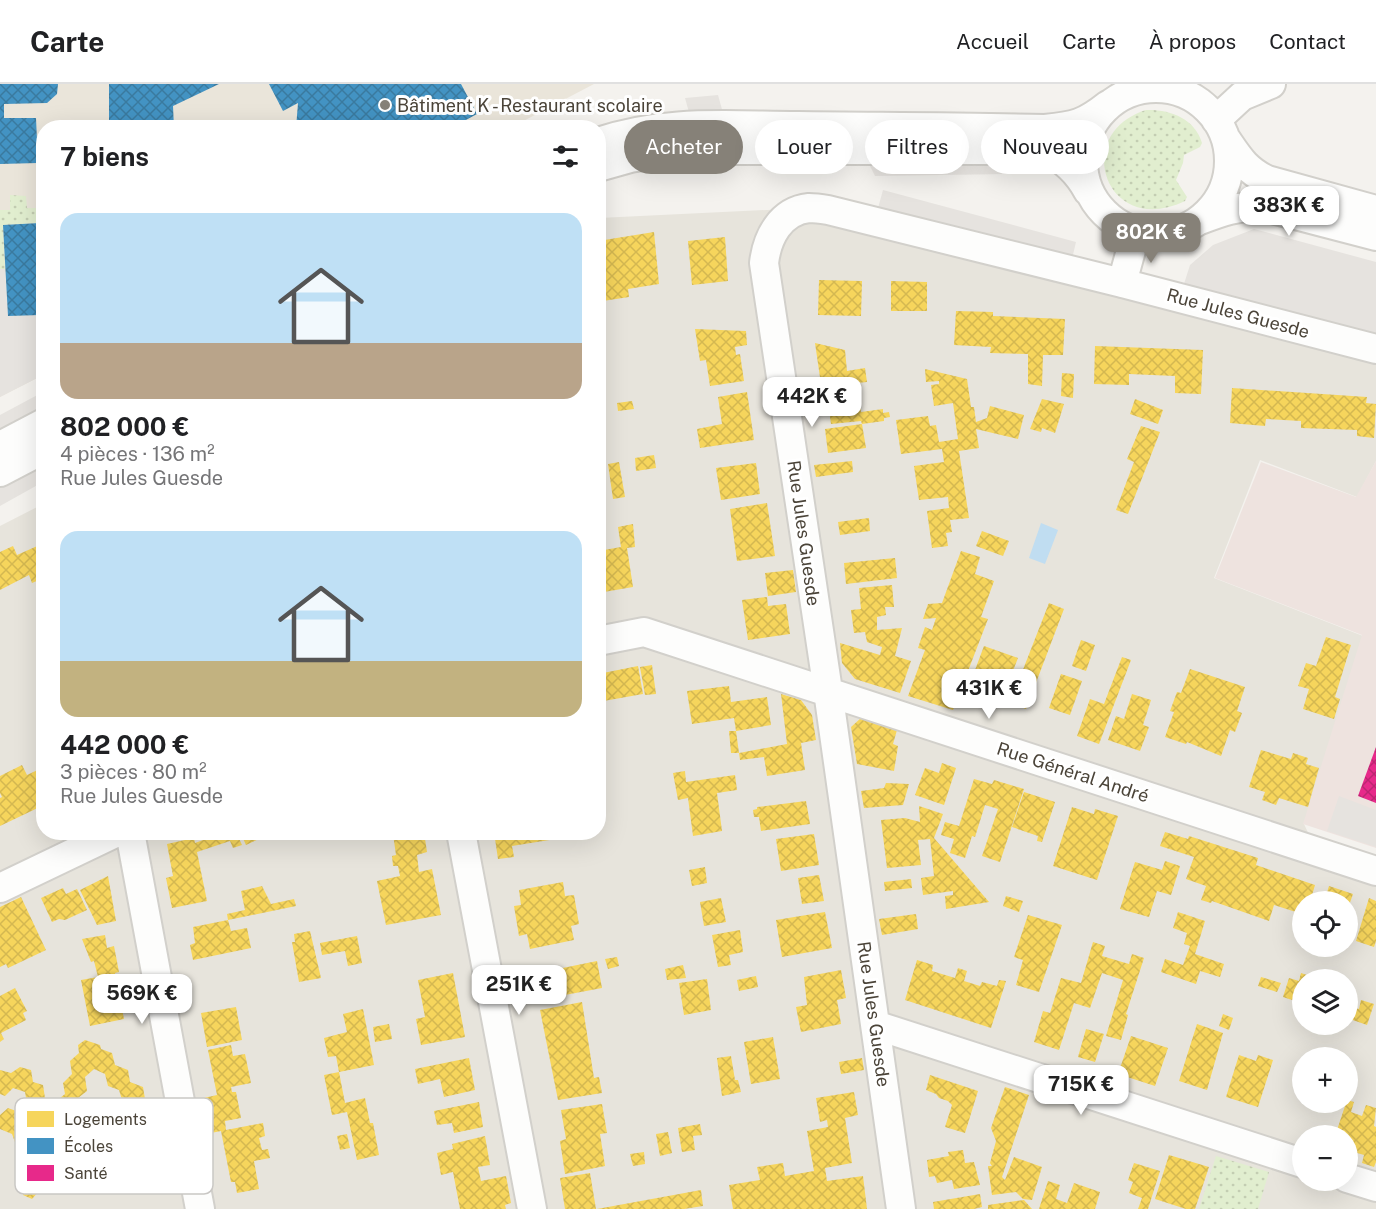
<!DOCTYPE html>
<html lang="fr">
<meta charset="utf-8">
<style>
:root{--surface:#fff;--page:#f6f6f6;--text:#202124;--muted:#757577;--line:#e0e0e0;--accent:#868178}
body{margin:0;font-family:"Public Sans",sans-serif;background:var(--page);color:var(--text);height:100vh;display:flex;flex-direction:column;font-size:22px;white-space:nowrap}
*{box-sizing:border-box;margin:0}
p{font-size:20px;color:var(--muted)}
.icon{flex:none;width:33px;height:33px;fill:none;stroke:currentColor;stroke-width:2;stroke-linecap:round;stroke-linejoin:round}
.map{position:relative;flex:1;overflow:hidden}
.sheet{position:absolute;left:36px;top:36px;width:570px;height:720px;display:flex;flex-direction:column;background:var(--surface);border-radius:24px;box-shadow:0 6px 24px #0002}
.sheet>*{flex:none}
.guide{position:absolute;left:624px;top:36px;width:570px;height:54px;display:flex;gap:12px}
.tools{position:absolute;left:1292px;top:807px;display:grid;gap:12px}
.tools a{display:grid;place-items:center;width:66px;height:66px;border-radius:50%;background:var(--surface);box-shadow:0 6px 24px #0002;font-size:30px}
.price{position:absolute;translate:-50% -51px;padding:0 14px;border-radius:12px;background:#fff;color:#222;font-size:20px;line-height:39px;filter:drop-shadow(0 2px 3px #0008)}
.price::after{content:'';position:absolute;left:50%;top:36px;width:18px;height:14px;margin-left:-9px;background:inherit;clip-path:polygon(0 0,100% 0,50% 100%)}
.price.selected{background:var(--accent);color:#fff}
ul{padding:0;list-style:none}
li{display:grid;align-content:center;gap:12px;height:318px;padding:0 24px}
li span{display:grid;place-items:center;height:186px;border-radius:18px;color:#555}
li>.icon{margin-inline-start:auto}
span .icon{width:108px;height:108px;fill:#fffc;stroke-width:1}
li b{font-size:26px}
h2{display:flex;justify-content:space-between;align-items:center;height:72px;padding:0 24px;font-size:26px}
.pill{padding:0 21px;border-radius:27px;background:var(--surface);box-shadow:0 6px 24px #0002;font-size:21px;line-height:54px}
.pill.selected{background:var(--accent);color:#fff}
header{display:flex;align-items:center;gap:36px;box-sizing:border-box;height:84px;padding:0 30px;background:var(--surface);border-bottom:2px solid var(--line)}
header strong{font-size:28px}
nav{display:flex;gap:33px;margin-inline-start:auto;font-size:21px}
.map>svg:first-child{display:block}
</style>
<header>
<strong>Carte</strong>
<nav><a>Accueil</a><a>Carte</a><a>À propos</a><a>Contact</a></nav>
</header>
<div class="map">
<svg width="1376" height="1125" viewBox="0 0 1376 1125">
<defs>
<pattern id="grass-dots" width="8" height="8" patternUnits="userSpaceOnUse" patternTransform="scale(1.5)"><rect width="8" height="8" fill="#e1eecf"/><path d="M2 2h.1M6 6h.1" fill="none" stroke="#c3cdb2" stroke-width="1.8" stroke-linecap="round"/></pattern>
<pattern id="homes-cross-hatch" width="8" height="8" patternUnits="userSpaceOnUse" patternTransform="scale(1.5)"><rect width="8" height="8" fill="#f6d55c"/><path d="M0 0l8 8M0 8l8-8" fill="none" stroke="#d4b851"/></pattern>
<pattern id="schools-cross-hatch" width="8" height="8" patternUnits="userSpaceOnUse" patternTransform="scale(1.5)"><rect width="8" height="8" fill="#4393c3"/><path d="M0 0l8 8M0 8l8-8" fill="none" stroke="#3a7a9f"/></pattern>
<pattern id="health-cross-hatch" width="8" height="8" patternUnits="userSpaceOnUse" patternTransform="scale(1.5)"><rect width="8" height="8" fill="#e7298a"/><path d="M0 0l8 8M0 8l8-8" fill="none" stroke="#bd2572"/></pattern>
</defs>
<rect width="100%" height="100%" fill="#f4f2ee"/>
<path fill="#e7e4dc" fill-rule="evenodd" d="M808 124 1376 275V377L1357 413 1260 376 1214 494 1363 552 1304 740 1318 770 1376 787V1125H0V442L43 420 44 748H598L599 134ZM1302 818H1347V862H1302ZM1302 896H1347V940H1302ZM1302 974H1347V1018H1302ZM1302 1052H1347V1096H1302Z"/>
<path fill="#eae5da" d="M0 0H594L512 43 44 44 43 291 0 313Z"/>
<path fill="#eee3df" d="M1376 377V764L1303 740 1362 551 1215 494 1261 378 1356 413Z"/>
<path fill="url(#grass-dots)" d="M1146 26C1169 25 1195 34 1202 59L1200 63 1184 71 1183 79 1176 96 1187 113 1185 117C1106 155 1070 50 1146 26Z
M10 111 26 112 27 124H39L40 139 3 141 5 185H0V126H10Z
M1216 1072 1269 1088 1258 1125H1199Z"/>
<path fill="#e6e3df" d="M718 11 723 29 690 32 685 14Z
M999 73 1008 90 875 92 866 74Z
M883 106 1076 158 1072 175 878 124Z
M1254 145 1376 178V275L1176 225 1190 181 1213 161Z
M0 185H5L8 232 41 231 40 191H44L43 291 0 313Z
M43 308V328L0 351V331Z
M43 376V398L0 422V400Z
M1339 712 1376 726V763L1327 747Z"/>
<path fill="#c0ddf1" d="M1041 439 1058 446 1045 480 1029 474Z"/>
<path fill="url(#homes-cross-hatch)" d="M654 148 659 200 628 205 629 213 603 217 598 189V157Z
M725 153 728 197 692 201 688 157Z
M819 196 862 197 861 232 818 231Z
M891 197 927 198V227H891Z
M956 227 993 228V232L1065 235 1063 271H1043L1042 302 1028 300V270L990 269 991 263 954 261Z
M695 245 746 247 747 261 735 263 736 271 740 270 744 297 710 302 706 276 700 277Z
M815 259 845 266 847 287 865 284 867 298 857 299 858 310 823 314Z
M1095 262 1203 266 1201 310 1175 309V292L1129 290V301L1094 300Z
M925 285 967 295 971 323H974L976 338 987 334 990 322 1024 331 1018 355 976 345 979 364 959 367 969 434 950 436 952 448 946 449 948 462 932 464 927 427 949 424 948 413 919 416 914 382 944 378 942 365 901 370 896 336 928 332 930 342 936 341 939 358 958 355 953 319 934 322 931 301 939 300V297L926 298Z
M1062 289 1074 290 1073 314 1061 312Z
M598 303 606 334 598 335Z
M1232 304 1367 313 1366 319 1376 320 1374 354 1357 352V346L1301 344V337L1266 335 1265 342 1230 339Z
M747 308 754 356 700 364 697 345 722 340 718 313Z
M859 315 861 328 883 325V329L889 328 890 333 884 334V337L862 340 861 337 831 340 828 318Z
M1042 315 1064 320 1055 349 1042 344 1041 348 1030 345Z
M1135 315 1163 326 1158 340 1130 330Z
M632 317 634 325 618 327 617 319Z
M862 340 866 364 828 369 825 345Z
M1141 342 1160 348 1128 430 1116 426 1134 378 1127 375Z
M654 371 656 384 636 387 635 374Z
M852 377 853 388 816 393 814 381Z
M619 378 625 413 613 415 608 380Z
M756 379 760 410 721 416 716 384Z
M602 389 606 413 598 414V390Z
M767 419 775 472 737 477 730 425Z
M869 434 870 447 840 451 838 438Z
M633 440 635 463 627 464 633 503 604 508 598 467 621 463 618 443Z
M982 447 1009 457 1003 472 976 462Z
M44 459V494L32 499 29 491 0 506V468L13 462 17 471Z
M961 467 980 473 975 490 994 497 981 533 988 535 953 626 908 612 925 566 918 564 925 543 932 546 936 534 923 535 928 520 942 519Z
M895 474 897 494 846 500 844 479Z
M793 486 796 508 768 512 765 489Z
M892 501 894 523H885L886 531 877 533V546L902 544 895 572 911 577 900 609 855 595 842 579 840 559 880 571 882 563 867 558 865 548 854 549 851 526 861 525 859 504Z
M767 513 768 522 786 520 790 550 748 556 742 516Z
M1049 519 1064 525 1026 625 1010 619Z
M1326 553 1351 561 1335 613 1340 615 1334 635 1303 625 1309 605 1298 602 1306 579 1316 582Z
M1081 556 1095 561 1086 587 1072 582Z
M984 562 1018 574 1005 607 990 602 993 594 975 586Z
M1122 573 1131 576 1099 660 1077 652 1090 615 1104 620Z
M652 581 656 610 645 611 640 583Z
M638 582 643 610 598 618V590Z
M1190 585 1245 603 1237 627 1242 629 1235 648 1230 646 1221 672 1187 658 1186 660 1165 653 1174 628 1170 627 1177 608 1181 609Z
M1061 590 1082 597 1070 631 1049 624Z
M729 602 731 618 767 613 771 641 736 647 734 634 692 640 687 607Z
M781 610 801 616 812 631 816 656 801 659 805 686 767 692 764 673 740 676 739 669H731L729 647H736L739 669 787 660Z
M1132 610 1151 616 1143 641 1149 643 1140 667 1108 656 1116 632 1124 635Z
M861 634 897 646 893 660 898 662 894 687 857 680 851 643Z
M1261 666 1291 675 1293 669 1308 674 1306 680 1319 684 1308 723 1279 714 1276 721 1262 716 1265 708 1249 703Z
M942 679 956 684 944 721 915 711 925 684 939 689Z
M22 681 27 691 44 683V721L0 742V714L2 713 0 709V692Z
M685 687 686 698 735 691 737 706 717 709 722 747 693 752 688 714 678 716 673 689Z
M974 695 992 700 994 696 1024 705 1000 778 982 772 998 725 985 721 975 753 972 752 965 774 950 769 954 755 941 751 945 738 959 742Z
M886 699 909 700 903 721 864 724 861 707 884 704Z
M1024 708 1055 718 1042 758 1037 757 1038 752 1012 743Z
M806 717 810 740 761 747 759 733H754L753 726 757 725V723Z
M919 722 943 730 934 754 989 818 946 825 945 812 953 811V807L923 811 921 794 934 792 930 755 918 756 921 781 887 784 881 736 905 734 920 738Z
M1072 723 1094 730 1095 725 1118 732 1097 796 1053 782Z
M213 748H236L242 761 233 764 230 757 197 768 207 817 172 824 166 794 173 792 167 760 194 754 195 759 214 752Z
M240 748H273L246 761Z
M398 748H424L427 768 417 771 419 788 432 785 441 831 386 841 377 797 400 792 398 782H393L392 772 396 771 393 750Z
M494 748H567L568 753 512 762 514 773 498 775Z
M1165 748 1188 755 1189 752 1258 774 1256 781 1315 801 1310 818H1302V830L1274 821 1269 837 1212 817 1211 819 1201 816 1206 802 1186 795 1194 773 1160 762Z
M814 750 819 781 781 787 776 755Z
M1165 777 1180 782 1171 811 1157 807 1149 833 1120 825 1135 778 1162 786Z
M705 783 707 799 692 802 689 786Z
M819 791 824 817 802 820 798 794Z
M108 792 116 837 97 841 80 806Z
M911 795 912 804 885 807 884 798Z
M563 798 565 812 574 811 579 840 571 842 574 856 530 865 527 850 519 852 514 822 521 821 519 806Z
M262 802 271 820 294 815 296 822 228 836 231 847 247 844 251 864 193 876 190 861 195 859 193 843 228 836 227 830 245 826 241 807Z
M1329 802 1353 810 1347 827V818H1324Z
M63 804 66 810 77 805 87 826 65 836 59 835 52 838 41 814Z
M1006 812 1023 817 1019 828 1003 822Z
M21 813 46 866 8 884 6 880 0 883V823Z
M721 814 726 838 704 842 700 818Z
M1369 814 1376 817V857L1374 863 1356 857Z
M825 828 832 864 782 873 776 836Z
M1178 828 1205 837 1195 870 1224 880 1220 893 1200 887 1196 900 1161 888 1165 875 1183 881 1190 862 1184 860 1187 849 1173 844Z
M916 830 918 845 882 851 879 835Z
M1028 831 1062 841 1039 908 1016 901 1023 876 1014 873Z
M740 846 743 868 729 871 731 881 718 883 712 851Z
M310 847 321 894 299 898 292 858H295L294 850Z
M105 851 107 864 114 862 119 888 115 889 117 899 113 900 118 925H122L124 935 90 942 81 896 98 893 94 877 91 878 82 855Z
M357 852 362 879 348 882 345 867 322 871 320 859Z
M1093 858 1105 862 1102 872 1129 880 1132 870 1144 874 1126 930 1128 931 1121 956 1106 952 1123 896 1102 889 1090 924 1074 919 1059 966 1034 958 1043 927 1050 929 1061 894 1081 899Z
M617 873 619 882 608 885 605 875Z
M917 876 933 881 932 887 955 894 958 884 967 887 964 897 980 902 982 898 997 902 999 896 1006 897 991 944 905 916Z
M597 877 602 904 549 914 543 888Z
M683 881 686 894 667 896 665 885Z
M841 886 846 914 837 916 841 940 801 948 796 923 807 921 804 893Z
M453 889 465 953 421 961 416 935 425 933 418 896Z
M1301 889 1310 892 1309 896H1302L1301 919 1283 913 1289 894 1299 897Z
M756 892 758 903 739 907 737 896Z
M1261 893 1281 899 1277 908 1258 902Z
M707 895 711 926 684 931 679 899Z
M15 904 27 927 23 929 26 936 1 949 4 955 0 958V912Z
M1361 916 1374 920 1367 941 1347 934 1350 922 1359 925Z
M582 918 594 994 599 993 602 1009 558 1016 540 926Z
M236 923 242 956 207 963 201 929Z
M363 925 374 981 339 988 336 972 328 973 324 954 347 948 343 930Z
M1223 930 1233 934 1229 946 1219 942Z
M389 940 392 955 375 958 373 943Z
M1197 940 1223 949 1207 1006 1179 997Z
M1086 945 1104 950 1095 978 1078 973Z
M1131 952 1168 964 1155 1002 1118 990Z
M773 953 780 995 751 1000 744 958Z
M85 956 100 961 101 965 112 969 115 981 128 986 130 998 143 1003 145 1015 135 1023 123 1019 119 1006 108 1002 105 990 94 985 85 993 87 1007 78 1014 80 1026 70 1034 59 1031 49 1038 38 1034 36 1023 27 1020 25 1008 13 1004 5 1012 0 1010V986L11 989 20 983 31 986 33 998 43 1001 45 1014 55 1018 65 1010 63 999 72 990 70 977 79 969 78 961Z
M231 961 233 972 245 970 251 999 231 1003 232 1008H236L241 1034 225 1037 226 1046 263 1039 265 1052 259 1054 262 1066 268 1065 270 1074 254 1077 259 1105 237 1109 235 1098H231L221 1047 201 1051 195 1016 217 1011 208 966Z
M1239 971 1256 977 1258 971 1273 976 1258 1023 1226 1013Z
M731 972 735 996H738L741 1008 722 1012 717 974Z
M469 974 475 1006 444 1013 440 995 418 1000 415 985Z
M862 974 864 986 841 990 839 978Z
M339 988 345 1019 365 1014 370 1039H373L379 1071 357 1076 347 1028 332 1031 324 991Z
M930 991 978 1007 965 1049 945 1043 952 1021 948 1017 939 1014 936 1010 926 1006Z
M1005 1003 1029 1011 1002 1093 1005 1096 1014 1073 1042 1083 1032 1116 1023 1115 1016 1108 992 1111 988 1082H992L990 1079 996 1057 991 1044Z
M854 1008 858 1031 845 1034 852 1079 825 1084 827 1097 863 1092 867 1125H733L729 1101 760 1096 757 1083 783 1079 785 1092 814 1087 807 1047 828 1043 827 1036 820 1038 816 1014Z
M1347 1016 1354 1018 1351 1028 1362 1032 1366 1021 1376 1024 1374 1042 1376 1043V1078L1374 1083 1362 1079 1364 1071 1347 1066V1052H1335Z
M479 1018 483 1043 454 1049 452 1039 437 1041 434 1027Z
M602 1020 607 1049 600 1050 605 1082 565 1090 560 1057 566 1055 561 1026Z
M101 1023 113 1027 117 1041 128 1044 131 1056 143 1061 146 1072 157 1076 160 1088 151 1097 139 1093 128 1103 117 1095 114 1085 102 1080 99 1068 87 1064 77 1071 79 1081 72 1087 75 1098 66 1105 55 1102 47 1109 39 1107 32 1115 23 1111 21 1082 30 1076 27 1066 16 1061 12 1050 0 1045V1031L8 1024 19 1028 23 1040 34 1044 36 1057 46 1059 48 1071 41 1077 43 1088 52 1091 59 1083 57 1074 66 1066 64 1054 73 1046 84 1049 95 1044 91 1030Z
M700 1040 702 1051 693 1052 695 1066 682 1068 678 1044Z
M668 1048 672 1069 660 1072 656 1050Z
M347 1050 350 1064 340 1066 337 1052Z
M485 1052 490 1081 478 1083 481 1097 506 1092 511 1119 505 1121 506 1125H460L453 1088 441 1091 437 1069 453 1065 452 1060Z
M963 1066 965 1079 974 1078 980 1101 954 1105 952 1096 937 1099 935 1092 929 1093 927 1076 949 1072 948 1068Z
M644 1068 645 1080 633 1082 630 1070Z
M1169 1071 1209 1083 1195 1125H1186L1155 1115Z
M1134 1079 1160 1087 1148 1125H1138L1142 1114 1129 1109 1133 1098 1128 1096Z
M590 1089 596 1125H565L560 1094Z
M1048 1097 1060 1101 1056 1115 1067 1119 1074 1099 1100 1108 1095 1125H1039Z
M701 1106 703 1122 684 1125H597Z
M980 1110 982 1123 974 1125H934L933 1118Z
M1024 1116 1032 1125H988V1121Z"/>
<path fill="url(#schools-cross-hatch)" d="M0 0H58L57 10 47 19 4 20V34H36L38 79 0 80Z
M109 0H219L173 22 174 44H125V36H109Z
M269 0H461L477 30 451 44H296L298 19 283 27Z
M40 139V151H44V187H40L41 231 8 232 3 141Z"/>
<path fill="url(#health-cross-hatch)" d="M1376 663V719L1358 712Z"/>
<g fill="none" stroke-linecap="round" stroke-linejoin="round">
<g stroke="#d2d0cb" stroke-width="32">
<path id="minor" d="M1083 77a73 73 0 1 1 146 0a73 73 0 1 1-146 0Z
M1216 36 1242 12 1271 0
M1226 55C1239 74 1246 86 1267 96L1376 126
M598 58C665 35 729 42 798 42 880 43 963 43 1045 45 1075 42 1084 40 1108 21
M598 83 630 74 682 66H1045C1064 75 1078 88 1088 107
M1200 136C1221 128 1238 122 1261 122L1376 152
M1122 199 1136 148
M0 362 44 339
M0 388 44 365
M598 557 644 548 1376 787
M130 748 200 1125
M461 748 532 1125
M0 804 117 748
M875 941 1302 1079
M1347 1094 1376 1103
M901 1125 828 607 764 179C767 154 780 127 809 124 815 124 822 125 828 126L1122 199 1376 265"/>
</g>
<use href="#minor" stroke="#fdfdfc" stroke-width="28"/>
</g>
<circle fill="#868178" stroke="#fff" stroke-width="2" cx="385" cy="21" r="6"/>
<g text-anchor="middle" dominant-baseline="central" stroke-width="6" stroke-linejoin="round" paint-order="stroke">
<g font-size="18" fill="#4b4439" stroke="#fff" text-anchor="start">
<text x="397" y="21">Bâtiment K - Restaurant scolaire</text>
</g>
<g font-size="18" fill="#4b4439" stroke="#fff">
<text transform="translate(1238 229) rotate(15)">Rue Jules Guesde</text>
<text transform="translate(804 449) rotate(82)">Rue Jules Guesde</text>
<text transform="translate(1073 688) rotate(18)">Rue Général André</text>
<text transform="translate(874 930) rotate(82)">Rue Jules Guesde</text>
</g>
</g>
<rect x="15" y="1014" width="198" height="96" rx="9" fill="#fff" stroke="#c9c7c4" stroke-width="1.5"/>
<rect x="27" y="1027" width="27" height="16" fill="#f6d55c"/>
<rect x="27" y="1054" width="27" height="16" fill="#4393c3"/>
<rect x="27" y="1081" width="27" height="16" fill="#e7298a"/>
<g font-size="16" fill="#4b4439">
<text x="64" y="1041">Logements</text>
<text x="64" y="1068">Écoles</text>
<text x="64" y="1095">Santé</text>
</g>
</svg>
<div class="tools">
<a><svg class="icon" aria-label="locate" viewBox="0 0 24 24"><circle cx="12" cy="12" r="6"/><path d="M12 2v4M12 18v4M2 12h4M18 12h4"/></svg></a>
<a><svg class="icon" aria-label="layers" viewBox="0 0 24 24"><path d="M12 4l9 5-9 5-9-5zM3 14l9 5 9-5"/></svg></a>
<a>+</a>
<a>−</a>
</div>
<b class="price" style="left:1289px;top:153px">383K €</b>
<b class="price selected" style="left:1151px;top:180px">802K €</b>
<b class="price" style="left:812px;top:344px">442K €</b>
<b class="price" style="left:989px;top:636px">431K €</b>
<b class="price" style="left:519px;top:932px">251K €</b>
<b class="price" style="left:142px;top:941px">569K €</b>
<b class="price" style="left:1081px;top:1032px">715K €</b>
<div class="guide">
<a class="pill selected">Acheter</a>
<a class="pill">Louer</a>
<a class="pill">Filtres</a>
<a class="pill">Nouveau</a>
</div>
<section class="sheet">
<h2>7 biens<svg class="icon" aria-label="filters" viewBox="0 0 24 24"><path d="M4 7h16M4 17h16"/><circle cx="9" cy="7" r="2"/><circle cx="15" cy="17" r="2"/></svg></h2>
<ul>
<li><span style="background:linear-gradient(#bfe0f5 70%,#b9a48a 0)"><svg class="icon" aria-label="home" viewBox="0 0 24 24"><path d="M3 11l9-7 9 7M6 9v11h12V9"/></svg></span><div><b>802 000 €</b><p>4 pièces · 136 m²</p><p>Rue Jules Guesde</p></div></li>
<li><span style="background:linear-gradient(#bfe0f5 70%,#c2b280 0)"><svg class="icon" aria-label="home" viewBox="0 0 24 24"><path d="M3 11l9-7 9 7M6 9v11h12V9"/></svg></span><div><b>442 000 €</b><p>3 pièces · 80 m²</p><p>Rue Jules Guesde</p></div></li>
</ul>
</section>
</div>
